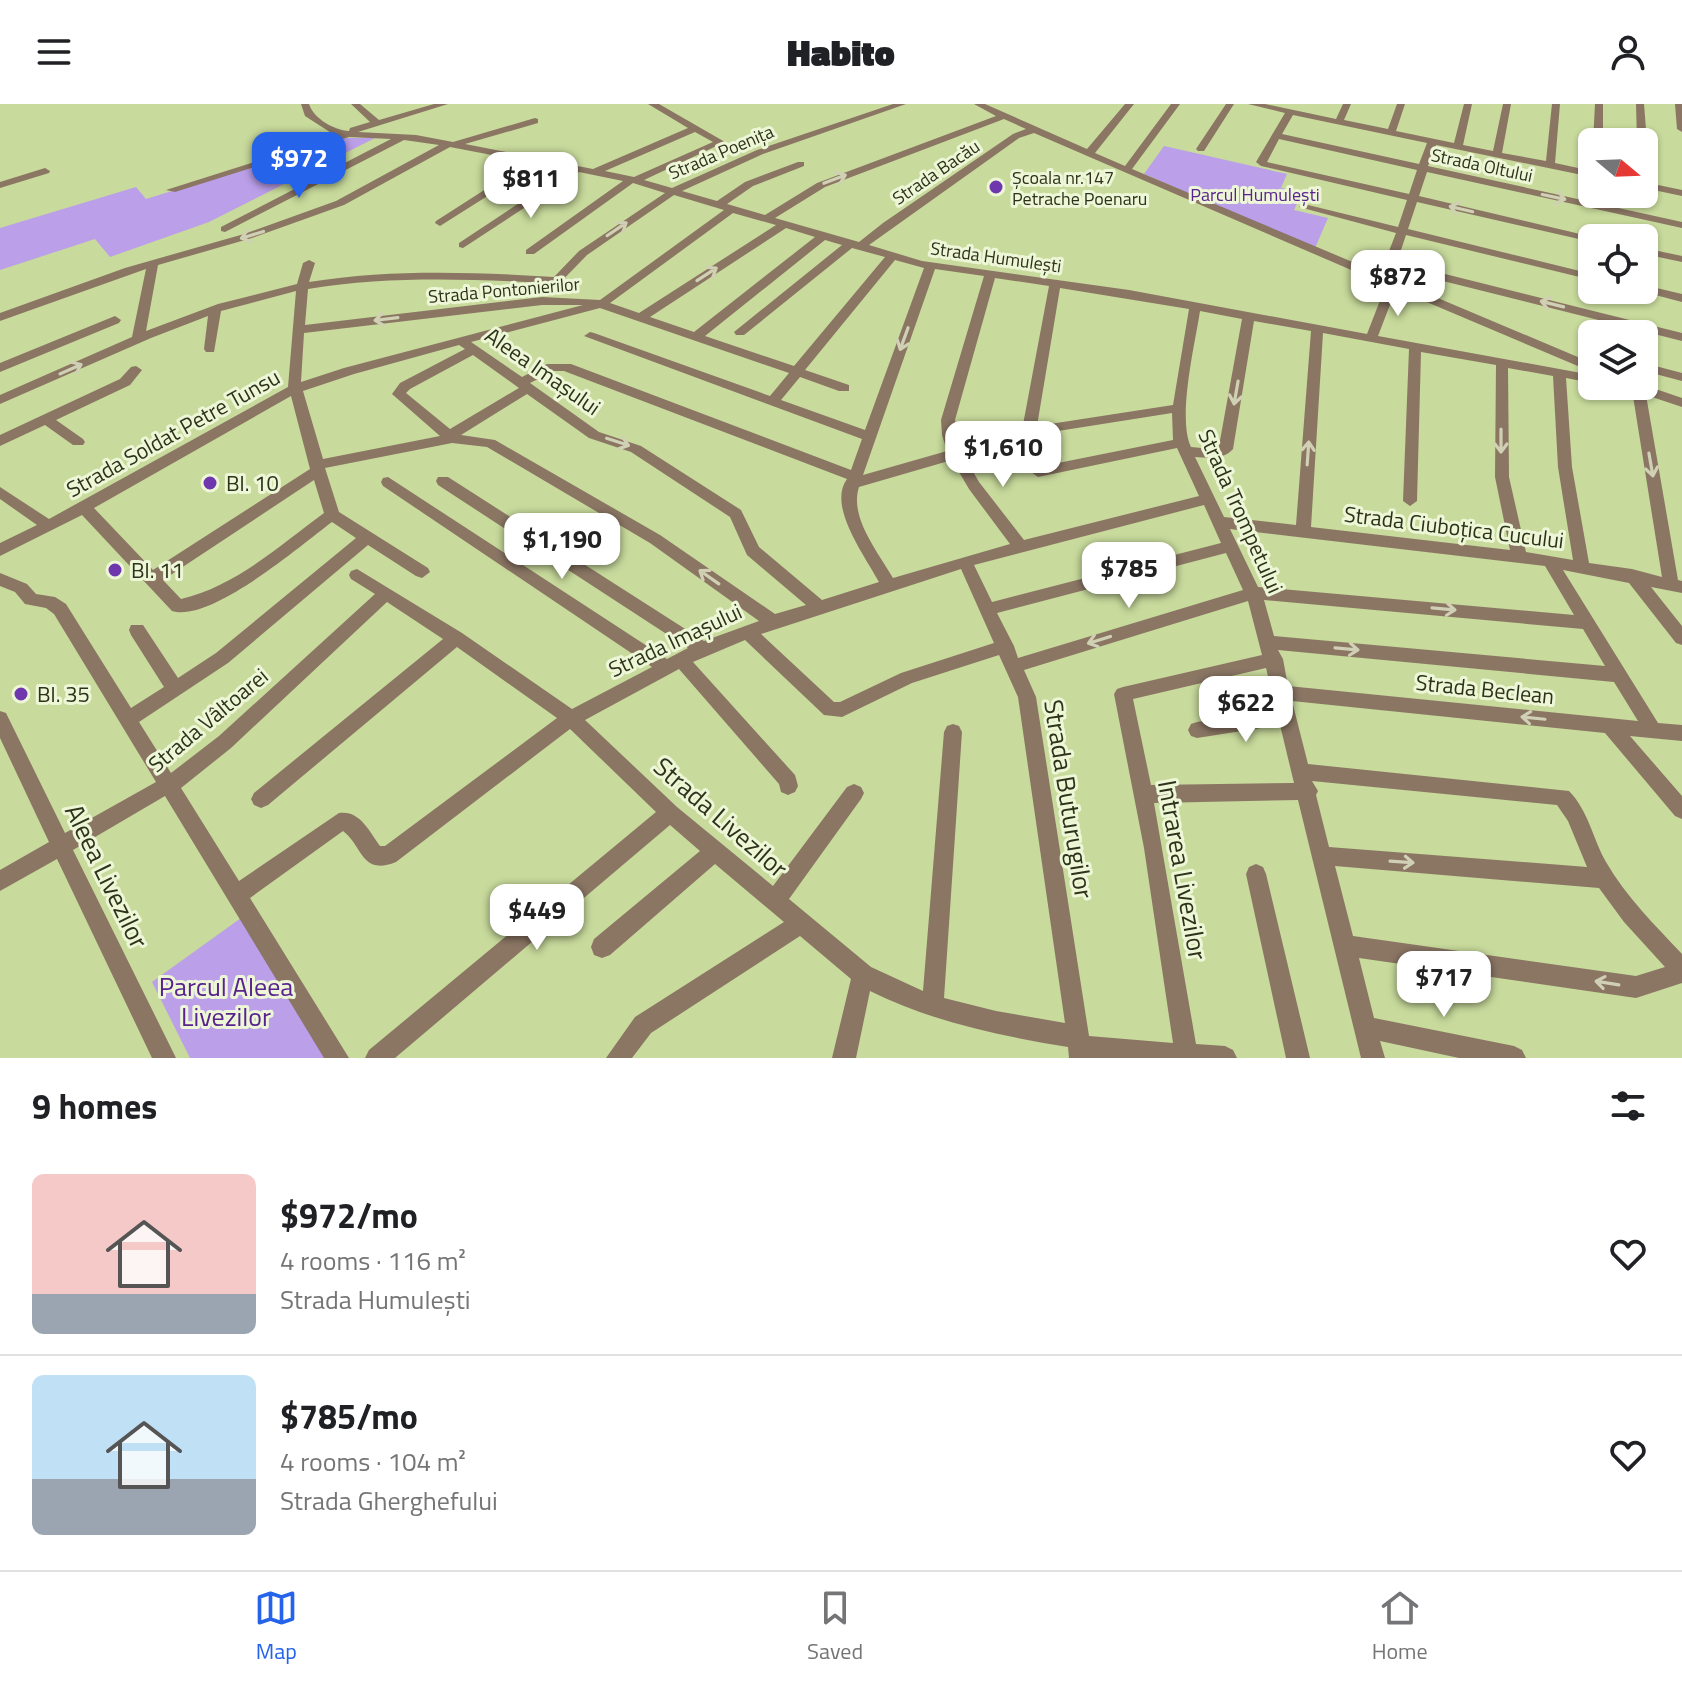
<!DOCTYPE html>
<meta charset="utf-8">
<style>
:root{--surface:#fff;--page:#f6f6f6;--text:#202124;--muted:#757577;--line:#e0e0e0;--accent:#2563eb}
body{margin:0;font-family:"Titillium Web",sans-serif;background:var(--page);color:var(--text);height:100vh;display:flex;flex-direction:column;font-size:30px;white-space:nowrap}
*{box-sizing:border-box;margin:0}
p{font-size:26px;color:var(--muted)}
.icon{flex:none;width:44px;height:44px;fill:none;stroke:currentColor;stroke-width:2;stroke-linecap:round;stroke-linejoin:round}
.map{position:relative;height:954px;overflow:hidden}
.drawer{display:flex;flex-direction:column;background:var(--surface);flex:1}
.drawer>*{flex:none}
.needle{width:52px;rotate:109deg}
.tools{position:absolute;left:1578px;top:24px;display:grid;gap:16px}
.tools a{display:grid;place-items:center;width:80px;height:80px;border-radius:12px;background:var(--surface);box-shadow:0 2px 6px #0004;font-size:40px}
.price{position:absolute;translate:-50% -68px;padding:0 18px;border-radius:16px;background:#fff;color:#222;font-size:26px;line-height:52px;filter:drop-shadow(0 2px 4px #0008)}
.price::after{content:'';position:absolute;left:50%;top:48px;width:24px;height:18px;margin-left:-12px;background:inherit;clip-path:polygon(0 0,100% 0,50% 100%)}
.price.active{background:var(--accent);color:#fff}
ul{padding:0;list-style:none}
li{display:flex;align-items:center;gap:24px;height:200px;padding:0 32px}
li+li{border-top:2px solid var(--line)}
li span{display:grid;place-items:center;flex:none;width:224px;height:160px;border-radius:12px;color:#555}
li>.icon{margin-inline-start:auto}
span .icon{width:96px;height:96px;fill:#fffc;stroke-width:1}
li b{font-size:34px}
h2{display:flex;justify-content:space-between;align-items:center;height:96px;padding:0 32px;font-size:34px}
header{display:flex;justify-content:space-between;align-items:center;height:104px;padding:0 32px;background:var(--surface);font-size:36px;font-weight:800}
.tab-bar{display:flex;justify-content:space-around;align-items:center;height:112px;border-top:2px solid var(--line);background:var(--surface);font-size:22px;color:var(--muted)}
.tab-bar a{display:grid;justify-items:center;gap:4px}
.tab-bar .active{color:var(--accent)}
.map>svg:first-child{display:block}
</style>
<header><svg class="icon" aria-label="menu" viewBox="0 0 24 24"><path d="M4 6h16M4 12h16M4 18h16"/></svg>Habito<svg class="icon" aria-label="person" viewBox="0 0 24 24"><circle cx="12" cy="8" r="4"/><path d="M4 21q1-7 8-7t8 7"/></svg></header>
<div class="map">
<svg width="1682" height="954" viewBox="0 0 1682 954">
<rect width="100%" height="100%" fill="#c8da9c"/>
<path fill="#bb9fe9" d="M344 34H375L209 118 110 153 95 135 0 166V124L136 83 146 95Z
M1164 42 1287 70 1281 84 1302 89 1294 106 1328 114 1315 144 1144 70Z
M241 814 330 954H190L152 878Z"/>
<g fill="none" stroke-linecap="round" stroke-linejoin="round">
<path fill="#8b7664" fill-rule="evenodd" d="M301 0H309C314 15 334 26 349 27L350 24 370 18 351 0H360L379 16 434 0H448L358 28 416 31 453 38 535 14 538 15V19L465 40 593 65 688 24 648 0H659L725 38 644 76 672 84 757 46 893 0H906L763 50 682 87 717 97 745 78 798 58H804V62L753 82 727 100 765 111 817 79 996 12 974 0H985L1087 45 1125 0H1134L1095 49 1125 62 1171 0H1180L1132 65 1592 259V268L1396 185 1378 232 1592 271V279L1566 274 1572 363 1589 459 1632 465 1662 473 1632 286 1627 282 1644 281 1682 294V303L1646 291 1678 476 1682 477V489L1651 483 1682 522V541L1676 539 1629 479 1563 466 1658 619 1682 621V637L1630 632 1682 692V715L1675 712 1605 629 1292 597 1308 660 1569 687C1588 706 1593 735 1606 758 1626 793 1655 821 1682 850V879L1636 894 1359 854 1374 914 1514 942 1522 946 1526 954H1459L1380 937 1385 954H1361L1298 696 1154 699 1196 940 1225 942 1233 946 1237 954H1069L1068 943C1001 932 932 918 870 887L856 954H832L851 875 800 832 651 929 632 954H606L635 913 784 818 715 760 610 851 602 854 594 851 591 843 594 835 700 747 670 721 395 954H365L369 946 656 708 570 625 396 758C361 772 363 742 343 727L250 794 349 954H324L165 692 73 746 176 954H152L57 755 0 787V766L49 738 0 634V607L6 609 65 729 156 678 54 510 46 504 25 500 15 488 0 482V469L27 480 36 490 55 493 66 500 131 604 164 583 131 531 129 526 131 521H143L178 574 216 549 356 434 332 418C301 441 211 519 172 507L82 411 0 452V439L37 421 0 395V383L49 415 288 283 296 187 221 207 214 248H206L204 245 208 212 151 234 0 300V291L132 233 146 165 0 217V209L125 164 244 130 336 97 439 41 404 36 225 128 221 127V123L391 35 349 33 175 88 166 86 336 32 305 12ZM1004 15 1026 25 1013 30 883 119 859 138 775 114 825 83ZM695 28 713 38 634 73 605 67ZM1034 29 1386 181 1367 230 1129 186 922 157 869 141 1019 34ZM450 43 528 58 436 117 435 119 440 122 538 60 569 66 459 139V143L463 144 579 68 623 77 526 146V150H534L633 79 665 89 579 147 554 173C472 168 390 165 309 178L315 159 309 156 303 159 297 180 218 200 146 227 158 161 252 134 344 101ZM674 91 724 106 600 196 542 193 305 221 308 185C387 172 467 175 547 179L542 185 552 187 587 151ZM733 109 776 121 639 209 610 199ZM786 124 815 133 694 228 650 213ZM825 136 842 141 734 228 736 231H744L852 144 885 153 794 262 705 232ZM895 156 924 164 865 326 781 296 800 273 839 287H849V281L805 266ZM935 165 984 172 941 316 942 331 947 347 863 371ZM995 174 1049 182 1022 326 960 344 955 316ZM1060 184 1189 205 1173 301 1037 322ZM542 201H583L344 264 301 278 304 229ZM600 204 789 269 770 292 594 229 590 228 584 232 862 335 851 366 571 260H547L522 273 471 238ZM1200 207 1242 215 1219 342 1212 345 1191 343C1177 314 1195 240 1200 207ZM1254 217 1311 227 1296 421 1224 413 1195 353C1209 354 1223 356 1233 345ZM1323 229 1409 245 1403 397 1410 402 1417 397 1421 248 1496 261 1495 373 1510 446 1311 423ZM459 241 465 245 400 279 392 290 440 332 323 355 303 287 354 270ZM473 251 519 284 450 325 406 289 410 285ZM1508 264 1553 272 1558 363 1573 456 1526 448 1509 373ZM554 267H564L847 375C827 402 865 452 879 478L822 496 759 443 741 406 641 342 599 328 530 279ZM527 290 589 334 631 348 730 413 747 451 806 501 775 510 660 431 495 336 461 331ZM291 292 310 365 153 466 94 404ZM1172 309 1173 336 1038 363 1031 368 1038 373 1177 344 1199 392 1024 436 979 378 964 352 1039 330ZM452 339 487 343 650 439 759 517 704 537 448 373H438L436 377 438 381 688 544 667 555 388 373 383 374 381 378 383 382 652 563 572 605 462 529 357 465 351 467 349 471 351 475 375 490 219 632 171 669 139 618 228 559 368 441 416 472 422 474 430 468 428 464 339 408 325 364ZM952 356 969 385 1010 440 893 474C878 448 849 413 859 383ZM314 376 324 409C279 442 236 482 181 495L163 476ZM1204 401 1221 439 992 498 974 461ZM1230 425 1545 462 1574 511 1258 483ZM1226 449 1243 486 1018 554 1014 542 997 509ZM961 465 994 539 901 569 840 598H834L761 530ZM1264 496 1583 525 1605 562 1274 532ZM1248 497 1262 551 1123 583 1117 585 1114 590 1144 744 1173 939 1089 932 1036 593 1024 566ZM387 498 443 535 254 689 251 695 254 701 261 704 268 701 457 543 557 614 385 742H380C369 727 360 706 339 709L239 777 181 684 231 644ZM745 536 824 611 842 613 912 579 999 551 1018 593 1065 919 996 907 944 894 962 628 959 622 953 620 947 622 944 628 923 887 871 863 789 795 861 695 864 689 861 683 854 680 847 683 773 782 677 703 585 616 679 565 779 680 781 688 788 691 795 688 798 682 795 671 693 558ZM1278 546 1614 578 1638 617 1288 582 1283 555ZM1266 564 1276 606 1197 618 1191 620 1188 626 1191 632 1197 634 1280 621 1294 679 1151 681 1133 595ZM1312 677 1557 701 1568 717 1587 763 1329 743 1316 691 1318 687ZM1335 762 1599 784 1624 818 1665 863 1636 872 1353 832Z
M1226 0H1234L1204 47H1198L1196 45Z
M1248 0H1265L1336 15 1343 0H1351L1344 16 1388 25 1397 0H1405L1396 27 1454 39 1464 0H1472L1463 41 1493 47 1503 0H1511L1502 49 1546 57 1552 0H1560L1555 59 1592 67V73L1436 41 1428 62 1682 118V124L1427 68 1419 92 1597 134H1592V138L1417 98 1408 125 1592 170V176L1406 131 1397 158 1682 229V237L1395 165 1392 170H1384V160L1396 129 1299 103 1304 100 1398 123 1407 96 1261 62 1256 58 1285 9ZM1293 11 1427 39 1419 60 1282 30ZM1279 35 1417 66 1409 90 1267 58Z
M1595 0H1603V38H1593Z
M1636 0H1644L1647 38 1644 40V38H1637Z
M1675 0H1682V28L1677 25Z
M45 64 50 67 49 69 0 84V78Z
M1644 78 1682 86V92L1644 84Z
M1644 144 1682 152V158L1644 150Z
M1644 181 1682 190V198L1640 187 1644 186Z
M115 212 121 216 119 219 0 268V259Z
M1644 259 1682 269V277L1644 267Z
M136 262 142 266 130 281 56 316 83 335 85 338 83 341H73L45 321 0 342V331L120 275 131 263Z
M1256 760 1263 763 1266 770 1310 954H1286L1246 770 1249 763Z"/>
</g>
<defs><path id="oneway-shaft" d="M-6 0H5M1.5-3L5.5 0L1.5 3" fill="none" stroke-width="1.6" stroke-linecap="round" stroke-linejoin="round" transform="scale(2)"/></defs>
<g stroke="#d0d0b4">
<use href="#oneway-shaft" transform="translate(835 75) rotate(-21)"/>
<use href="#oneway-shaft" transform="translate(1554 93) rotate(12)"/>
<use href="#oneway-shaft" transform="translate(1461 105) rotate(-167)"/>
<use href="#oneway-shaft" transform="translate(617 125) rotate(-34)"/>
<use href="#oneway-shaft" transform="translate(252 131) rotate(163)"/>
<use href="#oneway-shaft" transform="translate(707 170) rotate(-33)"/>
<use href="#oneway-shaft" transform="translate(1552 200) rotate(-166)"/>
<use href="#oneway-shaft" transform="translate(386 215) rotate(173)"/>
<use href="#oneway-shaft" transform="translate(904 235) rotate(110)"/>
<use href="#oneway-shaft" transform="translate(71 265) rotate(-24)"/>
<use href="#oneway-shaft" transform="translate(1236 289) rotate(100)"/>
<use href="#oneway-shaft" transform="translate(1501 337) rotate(90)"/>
<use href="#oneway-shaft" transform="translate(618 338) rotate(18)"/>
<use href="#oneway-shaft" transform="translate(1308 349) rotate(-86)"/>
<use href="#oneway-shaft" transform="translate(1651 361) rotate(80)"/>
<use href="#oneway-shaft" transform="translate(709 473) rotate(-145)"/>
<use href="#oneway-shaft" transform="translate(1444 505) rotate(5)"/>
<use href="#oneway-shaft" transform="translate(1099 536) rotate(163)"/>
<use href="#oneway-shaft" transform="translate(1347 545) rotate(5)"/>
<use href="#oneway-shaft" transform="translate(1533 614) rotate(-174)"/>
<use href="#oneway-shaft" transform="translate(1402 758) rotate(4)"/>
<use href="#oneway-shaft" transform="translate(1607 879) rotate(-171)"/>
</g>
<g fill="#6f37ad" stroke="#edf7d7" stroke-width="3">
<circle cx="996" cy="83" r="8"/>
<circle cx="210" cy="379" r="8"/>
<circle cx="115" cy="466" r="8"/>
<circle cx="21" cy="590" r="8"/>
</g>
<g text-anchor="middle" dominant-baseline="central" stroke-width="6" stroke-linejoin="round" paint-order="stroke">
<g font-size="18" fill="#2d331a" stroke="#edf7d7">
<text transform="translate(721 48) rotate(-23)">Strada Poenița</text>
<text transform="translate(1482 61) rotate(12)">Strada Oltului</text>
<text transform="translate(936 68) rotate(-34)">Strada Bacău</text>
<text transform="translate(996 153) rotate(8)">Strada Humulești</text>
<text transform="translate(504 186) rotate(-5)">Strada Pontonierilor</text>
</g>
<g font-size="18" fill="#2d331a" stroke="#edf7d7" text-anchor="start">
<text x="1012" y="73">Școala nr.147<tspan x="1012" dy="21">Petrache Poenaru</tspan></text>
</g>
<g font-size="18" fill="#58228f" stroke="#edf7d7">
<text x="1255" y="90">Parcul Humulești</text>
</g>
<g font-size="22" fill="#2d331a" stroke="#edf7d7">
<text transform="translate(543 267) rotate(35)">Aleea Imașului</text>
<text transform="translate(173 329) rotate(-29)">Strada Soldat Petre Tunsu</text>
<text transform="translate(1241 407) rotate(66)">Strada Trompetului</text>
<text transform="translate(1454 423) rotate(7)">Strada Ciuboțica Cucului</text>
<text transform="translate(675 536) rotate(-25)">Strada Imașului</text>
<text transform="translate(1485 585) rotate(6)">Strada Beclean</text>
<text transform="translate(208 616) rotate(-40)">Strada Vâltoarei</text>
</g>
<g font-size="22" fill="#2d331a" stroke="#edf7d7" text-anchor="start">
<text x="226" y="379">Bl. 10</text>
<text x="131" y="466">Bl. 11</text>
<text x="37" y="590">Bl. 35</text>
</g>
<g font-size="26" fill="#2d331a" stroke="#edf7d7">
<text transform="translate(1069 695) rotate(81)">Strada Buturugilor</text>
<text transform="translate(721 713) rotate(41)">Strada Livezilor</text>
<text transform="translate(1183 766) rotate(80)">Intrarea Livezilor</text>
<text transform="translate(107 772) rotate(64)">Aleea Livezilor</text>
</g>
<g font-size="26" fill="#58228f" stroke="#edf7d7">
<text x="226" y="882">Parcul Aleea<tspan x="226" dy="30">Livezilor</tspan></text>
</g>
</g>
</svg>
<div class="tools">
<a><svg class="needle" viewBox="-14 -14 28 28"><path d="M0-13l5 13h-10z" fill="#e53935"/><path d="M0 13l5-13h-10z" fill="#757577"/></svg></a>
<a><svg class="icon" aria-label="locate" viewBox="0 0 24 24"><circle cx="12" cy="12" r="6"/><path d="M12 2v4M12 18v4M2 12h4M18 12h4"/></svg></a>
<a><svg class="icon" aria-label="layers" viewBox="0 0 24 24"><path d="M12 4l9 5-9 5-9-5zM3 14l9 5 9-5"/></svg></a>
</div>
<b class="price active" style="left:299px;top:96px">$972</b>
<b class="price" style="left:531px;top:116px">$811</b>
<b class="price" style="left:1398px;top:214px">$872</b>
<b class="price" style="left:1003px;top:385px">$1,610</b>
<b class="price" style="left:562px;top:477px">$1,190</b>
<b class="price" style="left:1129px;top:506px">$785</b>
<b class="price" style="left:1246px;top:640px">$622</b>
<b class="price" style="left:537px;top:848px">$449</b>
<b class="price" style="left:1444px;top:915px">$717</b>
</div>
<section class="drawer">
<h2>9 homes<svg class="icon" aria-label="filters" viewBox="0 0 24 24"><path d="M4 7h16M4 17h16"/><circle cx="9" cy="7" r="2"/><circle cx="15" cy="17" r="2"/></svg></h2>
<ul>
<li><span style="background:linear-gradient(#f6c9c9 75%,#9aa5b1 0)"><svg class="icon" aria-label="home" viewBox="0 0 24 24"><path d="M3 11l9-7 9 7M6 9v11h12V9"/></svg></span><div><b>$972/mo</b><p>4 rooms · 116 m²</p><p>Strada Humulești</p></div><svg class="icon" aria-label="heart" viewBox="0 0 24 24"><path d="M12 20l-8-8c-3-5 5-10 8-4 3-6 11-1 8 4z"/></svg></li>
<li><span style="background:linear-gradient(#bfe0f5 65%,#9aa5b1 0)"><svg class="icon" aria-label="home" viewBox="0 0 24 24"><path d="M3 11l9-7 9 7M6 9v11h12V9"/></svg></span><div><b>$785/mo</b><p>4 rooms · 104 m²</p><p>Strada Gherghefului</p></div><svg class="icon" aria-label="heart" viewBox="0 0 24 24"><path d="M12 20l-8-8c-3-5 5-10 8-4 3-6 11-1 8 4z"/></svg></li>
</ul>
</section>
<nav class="tab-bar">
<a class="active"><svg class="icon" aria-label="map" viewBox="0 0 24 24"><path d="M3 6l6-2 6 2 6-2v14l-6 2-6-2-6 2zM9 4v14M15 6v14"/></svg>Map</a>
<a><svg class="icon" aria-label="saved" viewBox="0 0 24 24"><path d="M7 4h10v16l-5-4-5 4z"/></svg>Saved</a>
<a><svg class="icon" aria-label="home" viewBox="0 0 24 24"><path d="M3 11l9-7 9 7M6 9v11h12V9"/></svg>Home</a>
</nav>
